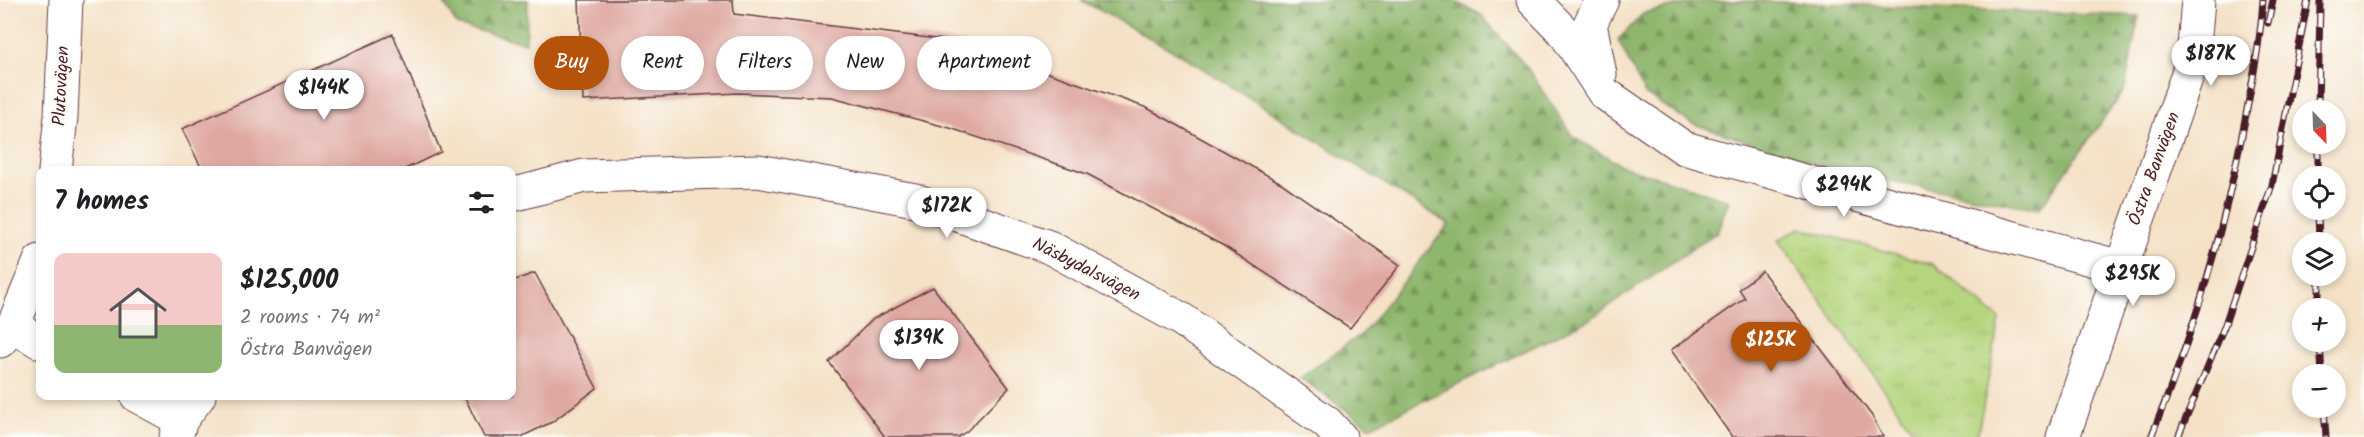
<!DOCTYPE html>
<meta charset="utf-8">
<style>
:root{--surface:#fff;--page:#f6f6f6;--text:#202124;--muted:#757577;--line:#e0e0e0;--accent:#b45309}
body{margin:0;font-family:Kalam,sans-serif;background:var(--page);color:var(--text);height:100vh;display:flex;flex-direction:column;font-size:22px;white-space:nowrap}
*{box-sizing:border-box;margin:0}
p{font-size:20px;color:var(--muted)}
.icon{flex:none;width:33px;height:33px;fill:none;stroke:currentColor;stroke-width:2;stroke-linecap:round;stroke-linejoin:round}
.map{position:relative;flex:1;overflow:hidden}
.panel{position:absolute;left:36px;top:166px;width:480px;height:234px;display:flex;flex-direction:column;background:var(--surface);border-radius:12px;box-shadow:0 3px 9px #0003}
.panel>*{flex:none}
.top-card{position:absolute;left:534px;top:36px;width:570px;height:54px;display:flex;gap:12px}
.needle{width:39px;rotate:157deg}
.fabs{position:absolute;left:2292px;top:100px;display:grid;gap:12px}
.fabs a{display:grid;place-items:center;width:54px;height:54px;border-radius:50%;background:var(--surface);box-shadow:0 3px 9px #0003;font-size:30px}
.price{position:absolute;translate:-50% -51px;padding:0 14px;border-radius:21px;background:#fff;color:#222;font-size:20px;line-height:39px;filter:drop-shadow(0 2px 3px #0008)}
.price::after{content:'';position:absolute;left:50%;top:36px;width:18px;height:14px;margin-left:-9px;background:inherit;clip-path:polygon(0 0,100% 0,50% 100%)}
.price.current{background:var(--accent);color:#fff}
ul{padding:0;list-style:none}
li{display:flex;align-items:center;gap:18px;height:150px;padding:0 18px}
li+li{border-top:2px solid var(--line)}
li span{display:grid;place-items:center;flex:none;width:168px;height:120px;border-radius:12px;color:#555}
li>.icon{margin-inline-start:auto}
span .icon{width:72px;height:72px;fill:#fffc;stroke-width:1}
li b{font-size:26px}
h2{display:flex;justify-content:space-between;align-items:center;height:72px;padding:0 18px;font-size:26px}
.tag{padding:0 21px;border-radius:27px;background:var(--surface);box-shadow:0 3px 9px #0003;font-size:21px;line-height:54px}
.tag.current{background:var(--accent);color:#fff}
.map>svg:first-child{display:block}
</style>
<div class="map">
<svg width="2364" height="437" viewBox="0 0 2364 437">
<defs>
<pattern id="grass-tufts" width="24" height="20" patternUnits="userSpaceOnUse" patternTransform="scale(1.5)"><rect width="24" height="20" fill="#b4d57e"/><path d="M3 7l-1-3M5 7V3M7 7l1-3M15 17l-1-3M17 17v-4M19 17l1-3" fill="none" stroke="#9cb66d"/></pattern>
<pattern id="forest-firs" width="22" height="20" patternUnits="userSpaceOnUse" patternTransform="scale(1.5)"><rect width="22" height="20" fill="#8fb66d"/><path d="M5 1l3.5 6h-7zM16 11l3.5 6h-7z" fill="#77935a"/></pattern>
</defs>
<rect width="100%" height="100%" fill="#fdfcf7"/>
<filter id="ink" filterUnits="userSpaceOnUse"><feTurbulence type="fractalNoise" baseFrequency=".0167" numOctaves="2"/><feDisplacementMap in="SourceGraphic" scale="12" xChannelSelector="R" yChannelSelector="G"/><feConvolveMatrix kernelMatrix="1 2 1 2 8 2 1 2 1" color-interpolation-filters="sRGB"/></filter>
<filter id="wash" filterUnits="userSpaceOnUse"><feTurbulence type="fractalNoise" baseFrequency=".008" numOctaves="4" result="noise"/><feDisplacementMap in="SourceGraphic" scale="24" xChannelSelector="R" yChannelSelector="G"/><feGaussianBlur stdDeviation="1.35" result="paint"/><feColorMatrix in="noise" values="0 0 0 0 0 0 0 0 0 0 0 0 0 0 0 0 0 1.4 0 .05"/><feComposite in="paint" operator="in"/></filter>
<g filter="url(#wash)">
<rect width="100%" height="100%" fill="#f4e1c6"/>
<path fill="url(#grass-tufts)" stroke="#7f7a54" stroke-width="1.5" d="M1800 228 1933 264 2000 319 1977 437H1917L1778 240Z"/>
<path fill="url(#forest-firs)" stroke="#6c6a4c" stroke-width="1.5" d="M442 0H528L526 43 457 25Z
M1081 0H1453L1481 15 1528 69 1573 137 1622 166 1729 200 1717 232 1590 319 1370 427 1300 378 1363 333 1449 224 1188 59Z
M1754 1 2139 16 2124 91 2039 209 1838 171 1691 123 1645 94 1618 40 1644 13 1695 2Z"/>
<g id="blocks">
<path fill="#dfa9a2" d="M579 0H733L734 14 961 42 1147 108 1281 183 1400 265 1350 328 1224 246 1087 174 950 128 832 97 738 93 583 101Z
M393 34 441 152 401 171H203L182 129Z
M1762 271 1872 416 1883 437H1732L1671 350 1745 298 1739 289Z
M535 273 597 388 552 422 521 437H484L464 396H512V281Z
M933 287 1009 388 967 431 958 437H885L829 362 873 319Z"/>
</g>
</g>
<g filter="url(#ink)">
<use href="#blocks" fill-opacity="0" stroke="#643c42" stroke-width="1.5"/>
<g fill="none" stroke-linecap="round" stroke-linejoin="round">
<g stroke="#643c42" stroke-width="35">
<path id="minor" d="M512 195 584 176 758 171 915 200 1049 247 1181 319 1327 423 1340 437
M13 326 40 342
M137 396 181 420
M176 437 181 420 199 396"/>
</g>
<g stroke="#643c42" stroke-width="35">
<path id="tertiary" d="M1533 0 1564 32 1604 93 1684 148 2120 267
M1600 74 1590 24 1602 0
M55 171 61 117 66 0
M0 341 13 326 40 261
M2063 437 2193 59 2198 0"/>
</g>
<use href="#minor" stroke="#fff" stroke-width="33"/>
<use href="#tertiary" stroke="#fff" stroke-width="33"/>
<g stroke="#4a1f2b" stroke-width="7">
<path id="rail" d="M2268 23 2273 0
M2318 111 2320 0
M2318 144V177
M2318 210 2319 243
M2319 276V309
M2320 342 2322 375
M2324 408 2326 437
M2151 437C2192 339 2220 244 2241 140 2250 94 2260 47 2263 0
M2178 437 2224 327 2272 185 2308 0"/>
</g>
<use href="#rail" stroke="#fdfcf7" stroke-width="4.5" stroke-dasharray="14" stroke-linecap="butt"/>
</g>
</g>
<g text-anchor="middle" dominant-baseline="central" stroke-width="6" stroke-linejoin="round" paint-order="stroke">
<g font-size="18" fill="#4a1f2b" stroke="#fdfcf7">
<text transform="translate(62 86) rotate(-87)">Plutovägen</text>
<text transform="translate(2155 169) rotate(-70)">Östra Banvägen</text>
<text transform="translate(1086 270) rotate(27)">Näsbydalsvägen</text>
</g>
</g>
</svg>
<div class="fabs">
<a><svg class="needle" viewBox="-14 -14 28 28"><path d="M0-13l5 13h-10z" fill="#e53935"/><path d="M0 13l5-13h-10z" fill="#757577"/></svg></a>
<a><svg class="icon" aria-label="locate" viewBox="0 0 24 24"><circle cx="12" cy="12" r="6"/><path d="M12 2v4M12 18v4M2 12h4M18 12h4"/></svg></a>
<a><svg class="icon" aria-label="layers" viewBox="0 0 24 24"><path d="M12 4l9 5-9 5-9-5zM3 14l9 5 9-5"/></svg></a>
<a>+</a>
<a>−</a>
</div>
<b class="price" style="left:2211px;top:87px">$187K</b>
<b class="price" style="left:324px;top:121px">$144K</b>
<b class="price" style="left:1844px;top:218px">$294K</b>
<b class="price" style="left:947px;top:239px">$172K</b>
<b class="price" style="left:2133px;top:307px">$295K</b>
<b class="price" style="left:919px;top:371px">$139K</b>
<b class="price current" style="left:1771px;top:373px">$125K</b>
<div class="top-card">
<a class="tag current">Buy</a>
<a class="tag">Rent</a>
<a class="tag">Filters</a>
<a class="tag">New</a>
<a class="tag">Apartment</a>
</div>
<section class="panel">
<h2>7 homes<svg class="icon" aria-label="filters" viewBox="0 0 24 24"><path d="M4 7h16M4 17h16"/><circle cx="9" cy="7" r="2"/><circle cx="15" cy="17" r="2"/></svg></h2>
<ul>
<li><span style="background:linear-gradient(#f6c9c9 60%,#8fb573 0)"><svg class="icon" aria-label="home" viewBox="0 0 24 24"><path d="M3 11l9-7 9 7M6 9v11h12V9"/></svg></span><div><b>$125,000</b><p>2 rooms · 74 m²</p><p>Östra Banvägen</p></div></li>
</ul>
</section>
</div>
